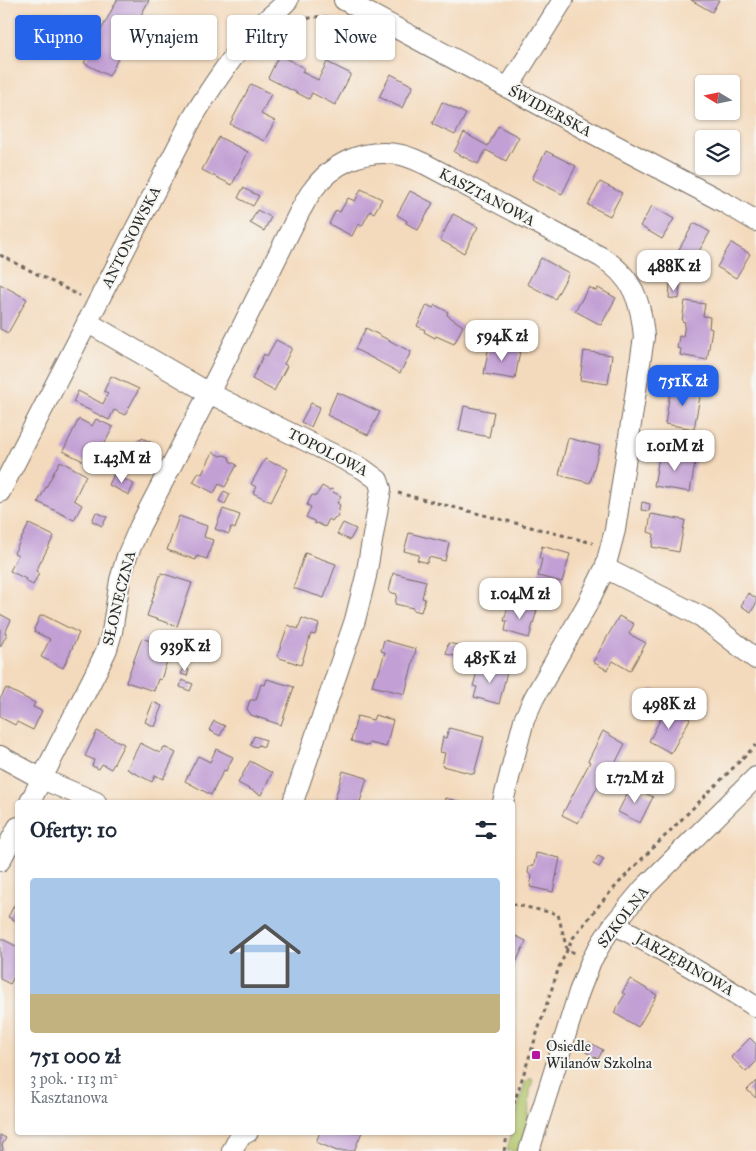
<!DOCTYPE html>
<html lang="pl">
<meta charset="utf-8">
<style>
:root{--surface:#fff;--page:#f6f6f7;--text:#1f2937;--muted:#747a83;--accent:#2563eb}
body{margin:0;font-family:"IM FELL Great Primer",serif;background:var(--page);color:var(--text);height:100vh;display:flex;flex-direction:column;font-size:19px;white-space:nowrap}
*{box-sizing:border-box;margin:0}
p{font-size:16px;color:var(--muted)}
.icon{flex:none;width:28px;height:28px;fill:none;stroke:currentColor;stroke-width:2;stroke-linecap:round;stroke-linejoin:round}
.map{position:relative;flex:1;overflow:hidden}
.side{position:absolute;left:15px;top:800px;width:500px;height:335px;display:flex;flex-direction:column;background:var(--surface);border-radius:5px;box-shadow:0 1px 4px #0004}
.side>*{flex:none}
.hud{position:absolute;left:15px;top:15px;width:500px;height:45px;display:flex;gap:10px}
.needle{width:32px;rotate:280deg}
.controls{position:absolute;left:695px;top:75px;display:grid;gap:10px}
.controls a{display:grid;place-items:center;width:45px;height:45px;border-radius:5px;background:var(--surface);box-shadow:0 1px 4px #0004;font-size:25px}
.price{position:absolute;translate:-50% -42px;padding:0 11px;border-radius:10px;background:#fff;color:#222;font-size:16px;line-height:32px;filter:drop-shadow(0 1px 2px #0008)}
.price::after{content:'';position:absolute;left:50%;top:30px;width:15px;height:11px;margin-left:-8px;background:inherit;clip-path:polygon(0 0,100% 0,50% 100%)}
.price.selected{background:var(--accent);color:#fff}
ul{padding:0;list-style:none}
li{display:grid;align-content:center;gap:10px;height:265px;padding:0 15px}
li span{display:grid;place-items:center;height:155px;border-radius:5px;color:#555}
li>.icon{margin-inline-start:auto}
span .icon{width:90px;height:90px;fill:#fffc;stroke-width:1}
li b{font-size:21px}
h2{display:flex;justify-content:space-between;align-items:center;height:60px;padding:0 15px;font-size:21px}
.tag{padding:0 18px;border-radius:5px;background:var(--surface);box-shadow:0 1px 4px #0004;font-size:18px;line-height:45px}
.tag.selected{background:var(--accent);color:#fff}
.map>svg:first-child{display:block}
</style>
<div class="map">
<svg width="756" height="1151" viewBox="0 0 756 1151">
<rect width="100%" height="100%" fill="#f6f6f2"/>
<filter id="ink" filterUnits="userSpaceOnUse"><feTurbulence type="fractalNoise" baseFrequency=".02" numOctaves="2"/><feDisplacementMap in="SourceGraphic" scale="10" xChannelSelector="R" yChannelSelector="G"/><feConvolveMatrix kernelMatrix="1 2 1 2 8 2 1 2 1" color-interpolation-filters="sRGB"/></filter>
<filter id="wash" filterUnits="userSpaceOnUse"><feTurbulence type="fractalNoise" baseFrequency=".0096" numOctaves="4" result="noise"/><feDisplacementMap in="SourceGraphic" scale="20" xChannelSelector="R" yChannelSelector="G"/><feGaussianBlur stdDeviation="1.12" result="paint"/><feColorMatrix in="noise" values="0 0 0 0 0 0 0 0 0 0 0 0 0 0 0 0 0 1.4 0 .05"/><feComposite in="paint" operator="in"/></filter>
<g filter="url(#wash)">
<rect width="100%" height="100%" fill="#f4dabc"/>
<path fill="#b1c468" stroke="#6e784a" d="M529 1079H533L530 1090 528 1120 519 1151H507L511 1133 512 1132 513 1126 525 1083Z"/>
<g id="blocks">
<path fill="#c29fd4" d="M117 0H149L109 76 84 63Z
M691 0H719L712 12Z
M279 55 304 68 302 72 318 80 327 62 351 74 335 105 312 93 309 99 268 78Z
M391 74 413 86 402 108 379 97Z
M251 84 271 94 261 114 275 121 264 141 230 124Z
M442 102 466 114 455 135 432 124Z
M498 126 519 137 506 161 486 150 478 164 454 152 464 133 488 146Z
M219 137 248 152 232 185 202 170Z
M546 151 576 166 562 194 532 179Z
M600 182 622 193 610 216 588 205Z
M243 188 259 196 253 206 238 198Z
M361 189 382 199 374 213 370 211 362 226 358 224 352 236 329 224 336 210 340 212 348 198 355 201Z
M410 191 433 203 418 230 406 223 407 221 397 215Z
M652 206 674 219 662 239 640 226Z
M257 210 271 217 264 231 250 223Z
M453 214 478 227 464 253 440 240Z
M694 223 710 232 686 274 670 265Z
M731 243 750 254 736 278 717 267Z
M541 258 569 273 555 299 527 284Z
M0 284 27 299 8 333 0 329Z
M670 284 680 285 679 299 669 298Z
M589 287 596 291 598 288 616 298 601 325 575 311Z
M685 301 705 304 703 316 710 317 709 328 712 329 707 360 680 355 681 349 677 348 679 336 683 337 685 322 682 321Z
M427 305 433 308 435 305 448 312 447 315 463 326 454 344 436 336 435 338 424 332 425 330 417 326Z
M366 328 411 352 400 373 355 349Z
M276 340 292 348 284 364 287 366 274 391 252 379 264 354 267 356Z
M489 345 520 351 515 379 484 374Z
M584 351 612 355 608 384 580 380Z
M111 376 139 389 125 415 114 410 109 420 73 402 78 391 103 404 108 393 104 391Z
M671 386 701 391 694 429 665 424Z
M337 392 380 412 368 435 327 415Z
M311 403 320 407 311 427 301 422Z
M464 406 494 412 489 437 459 431Z
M79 419 92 426 96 419 113 427 93 466 63 451Z
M142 438 157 445 151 456 147 454 145 457 139 455 141 451 134 447 138 439 141 440Z
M568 438 600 446 590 483 559 475Z
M660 451 696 457 690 492 654 486Z
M213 452 220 456 224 455 229 457 230 461 237 465 225 487 219 484 214 493 193 482 199 472 202 474Z
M265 459 275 464 276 463 288 469 271 502 253 493 256 487 251 484Z
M60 461 86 475 74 500 82 505 74 520 38 502Z
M114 474 134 484 129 495 109 485Z
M322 486 329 490 332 489 333 492 341 496 337 503 340 505 339 508V511L337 517 334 518 332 521 329 519 325 527 317 523 315 524 314 521 306 517 311 507 307 505 312 495 316 496Z
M224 491 230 494 225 504 219 501Z
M642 502 650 504 649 511 641 510Z
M223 509 240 515 235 529 231 527 229 534 215 529Z
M96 512 107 517 102 526 92 521Z
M651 514 685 520 679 552 652 547 654 534 648 532Z
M179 516 207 526 204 537 213 540 207 559 197 556 196 560 167 550Z
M343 523 356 529 350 540 337 534Z
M29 524 54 536 36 571 39 573 33 585 25 581 26 579 10 571 18 555 14 553Z
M409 533 449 543 445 561 429 557 427 563 417 560 419 555 404 551Z
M542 546 570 554 562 582 538 576 542 559 539 558Z
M305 553 336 564 324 598 293 588Z
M161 573 192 583 177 626 147 616Z
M393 573 426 581 422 598 425 599 421 612 413 610V608L395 604 397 594 389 592Z
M748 593 756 598V604L751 612 741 606Z
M509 602 537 610 529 638 505 631 507 621H504Z
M0 614 11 620 5 633 7 634 0 647Z
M43 615 79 633 63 668 41 657 50 639 35 632 34 629 40 616Z
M619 616 634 624 629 634 646 643 630 671 613 661 607 670 593 662Z
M302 618 319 624 315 635 311 634 301 665 277 657 288 625 298 629Z
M142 638 169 648 165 660 167 661 164 670 161 680 158 679 154 691 126 682Z
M384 640 416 649 405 694 372 686 375 675H378L385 652 381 651Z
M448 643 466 647 463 658 446 654Z
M479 665 507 672 499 704 474 697 477 687 473 686Z
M184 668 189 670 187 676 181 674Z
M267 679 294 687 281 725 251 715 247 709 250 700H256L261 684 265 685Z
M182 680 193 684 190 691 180 687Z
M6 688 35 703 33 707 42 711 33 730 17 722 15 725 0 717V699Z
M652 689 667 697 662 707 647 699Z
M153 702 162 706 157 718 158 719 155 727 145 722Z
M667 707 690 719 671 753 649 741Z
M375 715 393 720 386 747 369 743 368 746 351 741 357 716 373 720Z
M214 721 225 726 220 736 209 730Z
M449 728 484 737 474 774 442 766 445 753 440 752 443 737 446 738Z
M97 731 124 744 111 769 102 764 99 769 92 766 94 760 85 756Z
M603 731 625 744 610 773 606 771 578 823 562 815 590 762 588 761Z
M254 736 266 740 264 747 258 745 257 747 250 745Z
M140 743 160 753 164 747 176 753 163 779 155 775 152 782 127 769Z
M216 749 233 757 226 771 224 770 211 795 185 781 198 756 210 762Z
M250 761 272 773 261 795 238 783Z
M343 771 367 778 360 802H334Z
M631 786 653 797 640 823 618 812Z
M445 798 461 802H444Z
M536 853 560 858 553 892 530 887 532 876 528 873 529 867 534 865Z
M598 856 604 859 599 867 593 864Z
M18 898V922L8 917Z
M512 934 526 941 512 971Z
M0 938 18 947V969L10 984 0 979Z
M630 979 657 995 638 1027 614 1013 625 994 622 993Z
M750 1038 756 1044V1062L746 1072 731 1057Z
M589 1042 603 1050 598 1059 584 1051Z
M756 1081V1098L747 1090Z
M320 1132H362L354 1151H337L316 1142Z
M0 1135 6 1138 2 1145 3 1149 2 1151H0Z"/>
</g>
</g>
<g filter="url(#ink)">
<use href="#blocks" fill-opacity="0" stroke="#71685e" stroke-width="1"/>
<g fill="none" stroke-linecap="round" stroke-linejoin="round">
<g stroke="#71685e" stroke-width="22">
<path id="minor" d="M344 0 594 134 727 204 756 221
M508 88 563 0
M87 322 209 393 363 469 378 480 381 489 366 576 355 620 293 802
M0 492 192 119C211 87 231 57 257 29 266 19 278 11 288 0
M605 568 702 617 756 659
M0 756 42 779 96 802
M30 802 98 668 107 649 112 632 120 580 127 556 140 526 209 393 300 211C304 205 307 197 312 191 331 164 362 149 396 154 406 155 416 160 425 164L601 257C633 277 641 301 644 337L615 530 605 568 588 603 534 698 524 720 513 762 503 802
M0 861 18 827
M614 924C662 950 710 977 756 1007
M232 1151 240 1136 248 1132
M529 1151 579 992 591 961 602 942 614 924 644 888 756 777"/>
</g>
<path stroke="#71685e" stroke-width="3" stroke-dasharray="4 4" stroke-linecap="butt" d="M293 25C306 17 319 15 334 18
M0 255 80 296
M398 493 593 543
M512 904 558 914 567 950 575 953
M512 1112 514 1103 559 967 573 938 605 898 629 872 756 745
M504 1151 508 1132"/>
<use href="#minor" stroke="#fff" stroke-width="20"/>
</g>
</g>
<rect fill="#b5179e" stroke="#f6f6f2" stroke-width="2" x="531" y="1050" width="10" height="10" rx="2.5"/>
<g text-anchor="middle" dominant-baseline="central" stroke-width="4" stroke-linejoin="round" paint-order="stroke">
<g font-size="15" fill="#2b2b2b" stroke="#f6f6f2">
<text transform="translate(550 111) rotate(28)">ŚWIDERSKA</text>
<text transform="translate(487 197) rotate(28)">KASZTANOWA</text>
<text transform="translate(131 237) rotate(-63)">ANTONOWSKA</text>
<text transform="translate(328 452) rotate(27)">TOPOLOWA</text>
<text transform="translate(119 598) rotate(-76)">SŁONECZNA</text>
<text transform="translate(623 917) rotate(-52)">SZKOLNA</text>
<text transform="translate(685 964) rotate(30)">JARZĘBINOWA</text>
</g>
<g font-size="15" fill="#2b2b2b" stroke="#f6f6f2" text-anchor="start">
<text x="546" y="1046">Osiedle<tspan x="546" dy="17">Wilanów Szkolna</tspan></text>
</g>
</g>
</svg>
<div class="controls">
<a><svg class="needle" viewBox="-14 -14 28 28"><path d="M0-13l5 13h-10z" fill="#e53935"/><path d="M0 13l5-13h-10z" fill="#747a83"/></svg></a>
<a><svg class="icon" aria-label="layers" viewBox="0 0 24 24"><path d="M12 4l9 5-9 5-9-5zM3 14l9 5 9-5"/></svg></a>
</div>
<b class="price" style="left:674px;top:292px">488K zł</b>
<b class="price" style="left:502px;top:362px">594K zł</b>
<b class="price selected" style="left:683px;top:407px">751K zł</b>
<b class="price" style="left:675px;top:472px">1.01M zł</b>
<b class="price" style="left:122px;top:484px">1.43M zł</b>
<b class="price" style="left:520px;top:620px">1.04M zł</b>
<b class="price" style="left:185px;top:672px">939K zł</b>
<b class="price" style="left:490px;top:684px">485K zł</b>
<b class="price" style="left:669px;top:730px">498K zł</b>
<b class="price" style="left:635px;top:804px">1.72M zł</b>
<div class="hud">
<a class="tag selected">Kupno</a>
<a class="tag">Wynajem</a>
<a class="tag">Filtry</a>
<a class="tag">Nowe</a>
</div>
<section class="side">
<h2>Oferty: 10<svg class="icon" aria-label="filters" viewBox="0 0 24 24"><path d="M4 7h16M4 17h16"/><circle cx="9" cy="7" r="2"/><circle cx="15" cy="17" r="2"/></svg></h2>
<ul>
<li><span style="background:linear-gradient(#a9c7e8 75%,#c2b280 0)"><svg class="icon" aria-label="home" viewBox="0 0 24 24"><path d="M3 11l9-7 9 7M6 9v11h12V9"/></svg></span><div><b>751 000 zł</b><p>3 pok. · 113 m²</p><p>Kasztanowa</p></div></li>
</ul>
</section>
</div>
